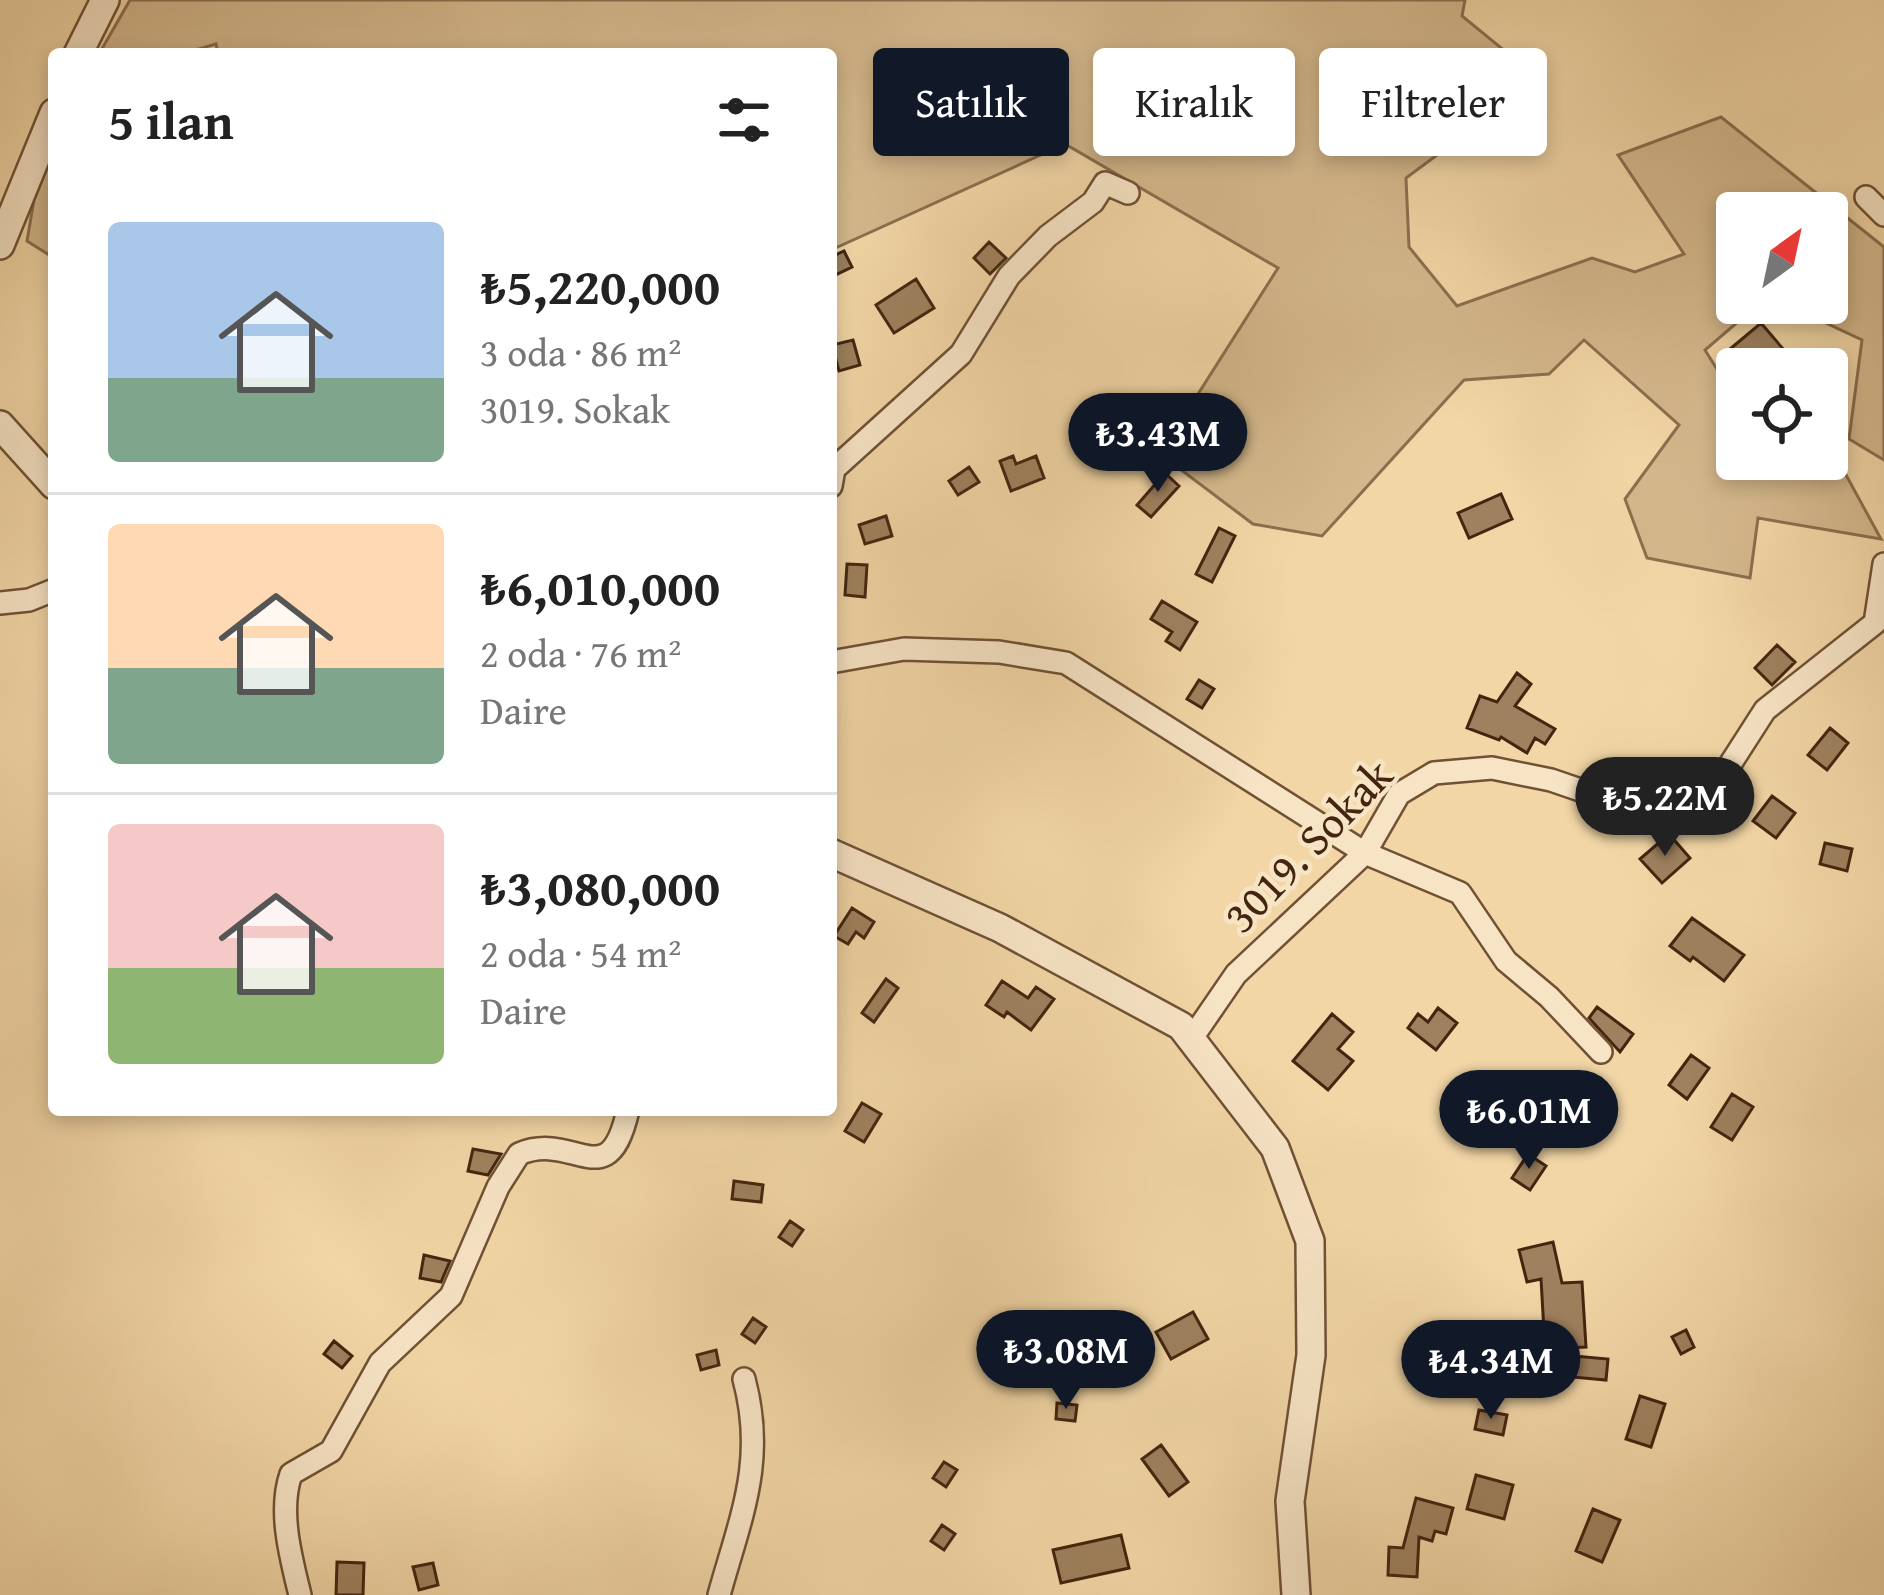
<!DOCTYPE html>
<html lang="tr">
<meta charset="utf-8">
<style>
:root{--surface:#fff;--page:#f6f6f6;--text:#222;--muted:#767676;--line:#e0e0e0;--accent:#111827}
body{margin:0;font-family:"Gentium Book Plus",serif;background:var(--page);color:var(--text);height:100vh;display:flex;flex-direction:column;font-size:45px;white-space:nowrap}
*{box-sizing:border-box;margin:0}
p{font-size:39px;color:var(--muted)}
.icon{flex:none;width:66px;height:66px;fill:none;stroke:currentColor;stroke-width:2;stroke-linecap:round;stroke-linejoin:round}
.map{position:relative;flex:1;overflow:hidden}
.sheet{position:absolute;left:48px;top:48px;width:789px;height:1068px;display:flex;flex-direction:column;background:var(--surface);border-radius:12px;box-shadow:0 6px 18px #0003}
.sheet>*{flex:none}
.top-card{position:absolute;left:873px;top:48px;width:831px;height:108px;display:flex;gap:24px}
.needle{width:78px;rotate:33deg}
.fabs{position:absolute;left:1716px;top:192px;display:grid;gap:24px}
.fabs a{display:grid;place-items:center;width:132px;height:132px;border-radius:12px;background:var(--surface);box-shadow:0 6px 18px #0003;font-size:60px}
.price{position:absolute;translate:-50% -102px;padding:0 27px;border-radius:42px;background:var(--accent);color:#fff;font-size:39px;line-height:78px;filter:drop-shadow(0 3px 6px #0008)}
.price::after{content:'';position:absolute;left:50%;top:72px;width:36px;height:27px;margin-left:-18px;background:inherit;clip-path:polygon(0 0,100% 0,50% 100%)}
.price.current{background:#222;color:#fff}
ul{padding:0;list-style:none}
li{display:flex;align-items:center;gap:36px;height:300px;padding:0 60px}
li+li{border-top:3px solid var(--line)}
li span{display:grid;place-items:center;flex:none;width:336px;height:240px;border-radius:12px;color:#555}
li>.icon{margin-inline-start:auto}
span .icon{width:144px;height:144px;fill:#fffc;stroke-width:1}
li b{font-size:51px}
h2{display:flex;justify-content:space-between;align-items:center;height:144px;padding:0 60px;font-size:51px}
.pill{padding:0 42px;border-radius:12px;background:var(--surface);box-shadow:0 6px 18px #0003;font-size:42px;line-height:108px}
.pill.current{background:var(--accent);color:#fff}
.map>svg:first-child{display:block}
</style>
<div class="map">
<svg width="1884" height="1595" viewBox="0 0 1884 1595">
<rect width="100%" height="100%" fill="#f2d6a6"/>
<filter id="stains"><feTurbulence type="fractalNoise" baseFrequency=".00167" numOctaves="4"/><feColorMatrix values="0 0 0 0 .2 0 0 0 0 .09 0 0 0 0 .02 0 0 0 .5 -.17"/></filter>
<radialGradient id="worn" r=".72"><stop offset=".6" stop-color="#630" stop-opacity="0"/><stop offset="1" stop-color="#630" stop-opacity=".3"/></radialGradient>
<path fill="#d4b88c" stroke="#8c6e4e" stroke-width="3" d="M130 0H1465L1462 16 1511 56 1452 144 1406 178 1409 247 1457 306 1592 258 1635 272 1684 254 1618 155 1721 117 1884 247V460L1849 439 1862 340 1783 303H1827V213H1737V303H1760L1705 350 1737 401V459H1827L1828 442 1881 539 1758 518 1750 578 1647 558 1625 499 1679 425 1584 340 1549 374 1464 380 1322 536 1253 524 1160 454 1278 268 1065 144 831 250V54H218L216 44 182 54H99Z
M54 150V258L27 241 36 188Z"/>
<path fill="#9e815e" stroke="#44250f" stroke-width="3" d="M989 242 1006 258 990 274 974 258Z
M844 251 852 267 831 277V257Z
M916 279 934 308 894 333 876 305Z
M1761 323 1784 350 1761 369H1737L1724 354Z
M853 340 860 365 839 371 832 345Z
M1013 456 1016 464 1036 456 1044 478 1011 491 1000 461Z
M969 467 979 482 958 495 949 481Z
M1165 473 1179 486 1151 517 1137 505Z
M1501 494 1512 519 1469 538 1458 513Z
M886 516 892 536 865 544 859 525Z
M1219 528 1235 536 1212 582 1196 574Z
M847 564 867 565 865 597 845 595Z
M1162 601 1197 622 1180 650 1166 641 1172 632 1151 619Z
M1777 645 1795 662 1772 685 1755 668Z
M1517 673 1531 684 1515 706 1555 729 1545 744 1535 738 1527 753 1501 737 1499 740 1467 728 1480 696 1497 702Z
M1199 680 1214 689 1202 708 1187 699Z
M1830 728 1848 743 1827 770 1808 755Z
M1772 796 1795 813 1776 838 1753 821Z
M1669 834 1690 858 1662 883 1640 859Z
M1825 843 1852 849 1847 871 1820 864Z
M852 908 874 922 864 938 856 932 848 944 834 936Z
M1692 918 1744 955 1724 981 1693 957 1690 961 1670 946Z
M886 979 898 988 874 1022 862 1013Z
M1002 981 1028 998 1036 987 1054 999 1031 1030 1007 1012 1004 1017 986 1005Z
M1597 1007 1633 1034 1620 1052 1589 1018Z
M1438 1008 1457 1023 1436 1050 1408 1028 1418 1014 1428 1022Z
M1332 1014 1353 1032 1338 1049 1353 1061 1328 1090 1293 1061Z
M1691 1055 1709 1068 1687 1099 1669 1085Z
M1732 1094 1753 1107 1732 1140 1711 1127Z
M862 1103 881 1114 864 1142 845 1131Z
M473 1149 501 1154 488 1175 468 1171Z
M1528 1154 1546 1166 1530 1190 1512 1178Z
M734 1181 763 1185 761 1202 732 1199Z
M790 1221 803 1230 792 1246 779 1237Z
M1553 1242 1562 1283 1582 1282 1586 1347 1545 1349 1541 1279 1527 1282 1519 1250Z
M424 1255 450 1261 441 1282 420 1278Z
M1193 1312 1208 1339 1171 1359 1156 1332Z
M753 1318 766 1327 755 1343 742 1334Z
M1686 1330 1694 1347 1681 1354 1672 1337Z
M1098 1333 1111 1342 1100 1358 1087 1349Z
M334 1341 352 1356 342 1368 324 1354Z
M716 1350 719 1365 701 1370 697 1355Z
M1574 1356 1608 1359 1606 1380 1572 1377Z
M1640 1396 1665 1404 1651 1447 1626 1439Z
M1057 1403 1077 1405 1075 1421 1056 1419Z
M1479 1410 1507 1415 1503 1435 1475 1429Z
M1161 1445 1188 1482 1169 1496 1142 1459Z
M944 1462 957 1470 946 1487 933 1478Z
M1476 1475 1513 1485 1504 1519 1467 1509Z
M1416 1498 1453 1508 1446 1534 1435 1531 1432 1541 1419 1537 1417 1577 1388 1575 1389 1547 1403 1548Z
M1593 1509 1620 1520 1602 1562 1576 1551Z
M942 1525 955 1534 944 1550 931 1541Z
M1121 1535 1129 1568 1061 1583 1053 1550Z
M337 1562 364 1563 363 1595H336Z
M433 1563 438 1585 419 1590 413 1567Z"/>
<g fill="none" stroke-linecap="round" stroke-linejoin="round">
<g stroke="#705135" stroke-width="26">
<path id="minor" d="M1866 197 1884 215
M831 486 834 469 961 354 1009 276 1048 236 1093 202 1105 183 1128 193
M0 603 29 600 54 590
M831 662 904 649 999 652 1066 663 1365 853 1460 893 1506 961 1549 997 1601 1052
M1192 1038 1236 974 1365 853 1399 794 1434 773 1492 768 1551 780 1624 805 1677 806 1713 791 1765 710 1875 623 1884 564
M300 1595C291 1558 278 1511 291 1474L331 1451 380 1363 451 1296 498 1187 519 1154C574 1130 608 1199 628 1110
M719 1595C741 1516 766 1461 744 1379"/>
</g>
<g stroke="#705135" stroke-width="32">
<path id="tertiary" d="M78 54 105 0
M0 245 54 113
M0 425 54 485
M831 853 1000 928 1181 1026 1275 1148 1310 1241 1311 1355 1290 1501 1296 1595"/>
</g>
<use href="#minor" stroke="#f7e4c5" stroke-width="21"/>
<use href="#tertiary" stroke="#f7e4c5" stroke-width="27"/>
</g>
<g text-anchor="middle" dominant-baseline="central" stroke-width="9" stroke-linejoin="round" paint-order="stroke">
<g font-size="45" fill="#44250f" stroke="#f7e4c5">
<text transform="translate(1307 845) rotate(-46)">3019. Sokak</text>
</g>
</g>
<rect width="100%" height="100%" filter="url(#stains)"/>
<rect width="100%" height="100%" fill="url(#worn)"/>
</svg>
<div class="fabs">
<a><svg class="needle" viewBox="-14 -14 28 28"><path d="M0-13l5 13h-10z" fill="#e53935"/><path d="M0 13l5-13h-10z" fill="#767676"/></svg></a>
<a><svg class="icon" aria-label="locate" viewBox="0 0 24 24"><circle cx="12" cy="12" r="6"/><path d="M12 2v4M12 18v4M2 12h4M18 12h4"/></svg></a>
</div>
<b class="price" style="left:1158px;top:495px">₺3.43M</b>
<b class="price current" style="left:1665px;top:859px">₺5.22M</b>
<b class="price" style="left:1529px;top:1172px">₺6.01M</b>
<b class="price" style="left:1066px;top:1412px">₺3.08M</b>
<b class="price" style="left:1491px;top:1422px">₺4.34M</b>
<div class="top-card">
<a class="pill current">Satılık</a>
<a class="pill">Kiralık</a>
<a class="pill">Filtreler</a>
</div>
<section class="sheet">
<h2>5 ilan<svg class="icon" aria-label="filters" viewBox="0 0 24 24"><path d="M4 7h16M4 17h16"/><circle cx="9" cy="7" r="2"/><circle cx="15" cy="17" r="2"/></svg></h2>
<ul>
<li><span style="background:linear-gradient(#a9c7e8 65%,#7fa58c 0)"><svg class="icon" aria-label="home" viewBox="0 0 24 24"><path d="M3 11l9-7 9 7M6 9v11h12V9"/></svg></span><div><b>₺5,220,000</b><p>3 oda · 86 m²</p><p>3019. Sokak</p></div></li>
<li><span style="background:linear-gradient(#ffd9b3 60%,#7fa58c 0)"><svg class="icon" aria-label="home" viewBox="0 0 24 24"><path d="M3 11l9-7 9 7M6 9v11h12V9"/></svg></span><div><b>₺6,010,000</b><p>2 oda · 76 m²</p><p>Daire</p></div></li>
<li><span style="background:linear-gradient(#f6c9c9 60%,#8fb573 0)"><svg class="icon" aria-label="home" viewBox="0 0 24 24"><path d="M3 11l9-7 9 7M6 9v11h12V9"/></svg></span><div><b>₺3,080,000</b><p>2 oda · 54 m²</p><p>Daire</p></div></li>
</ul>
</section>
</div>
